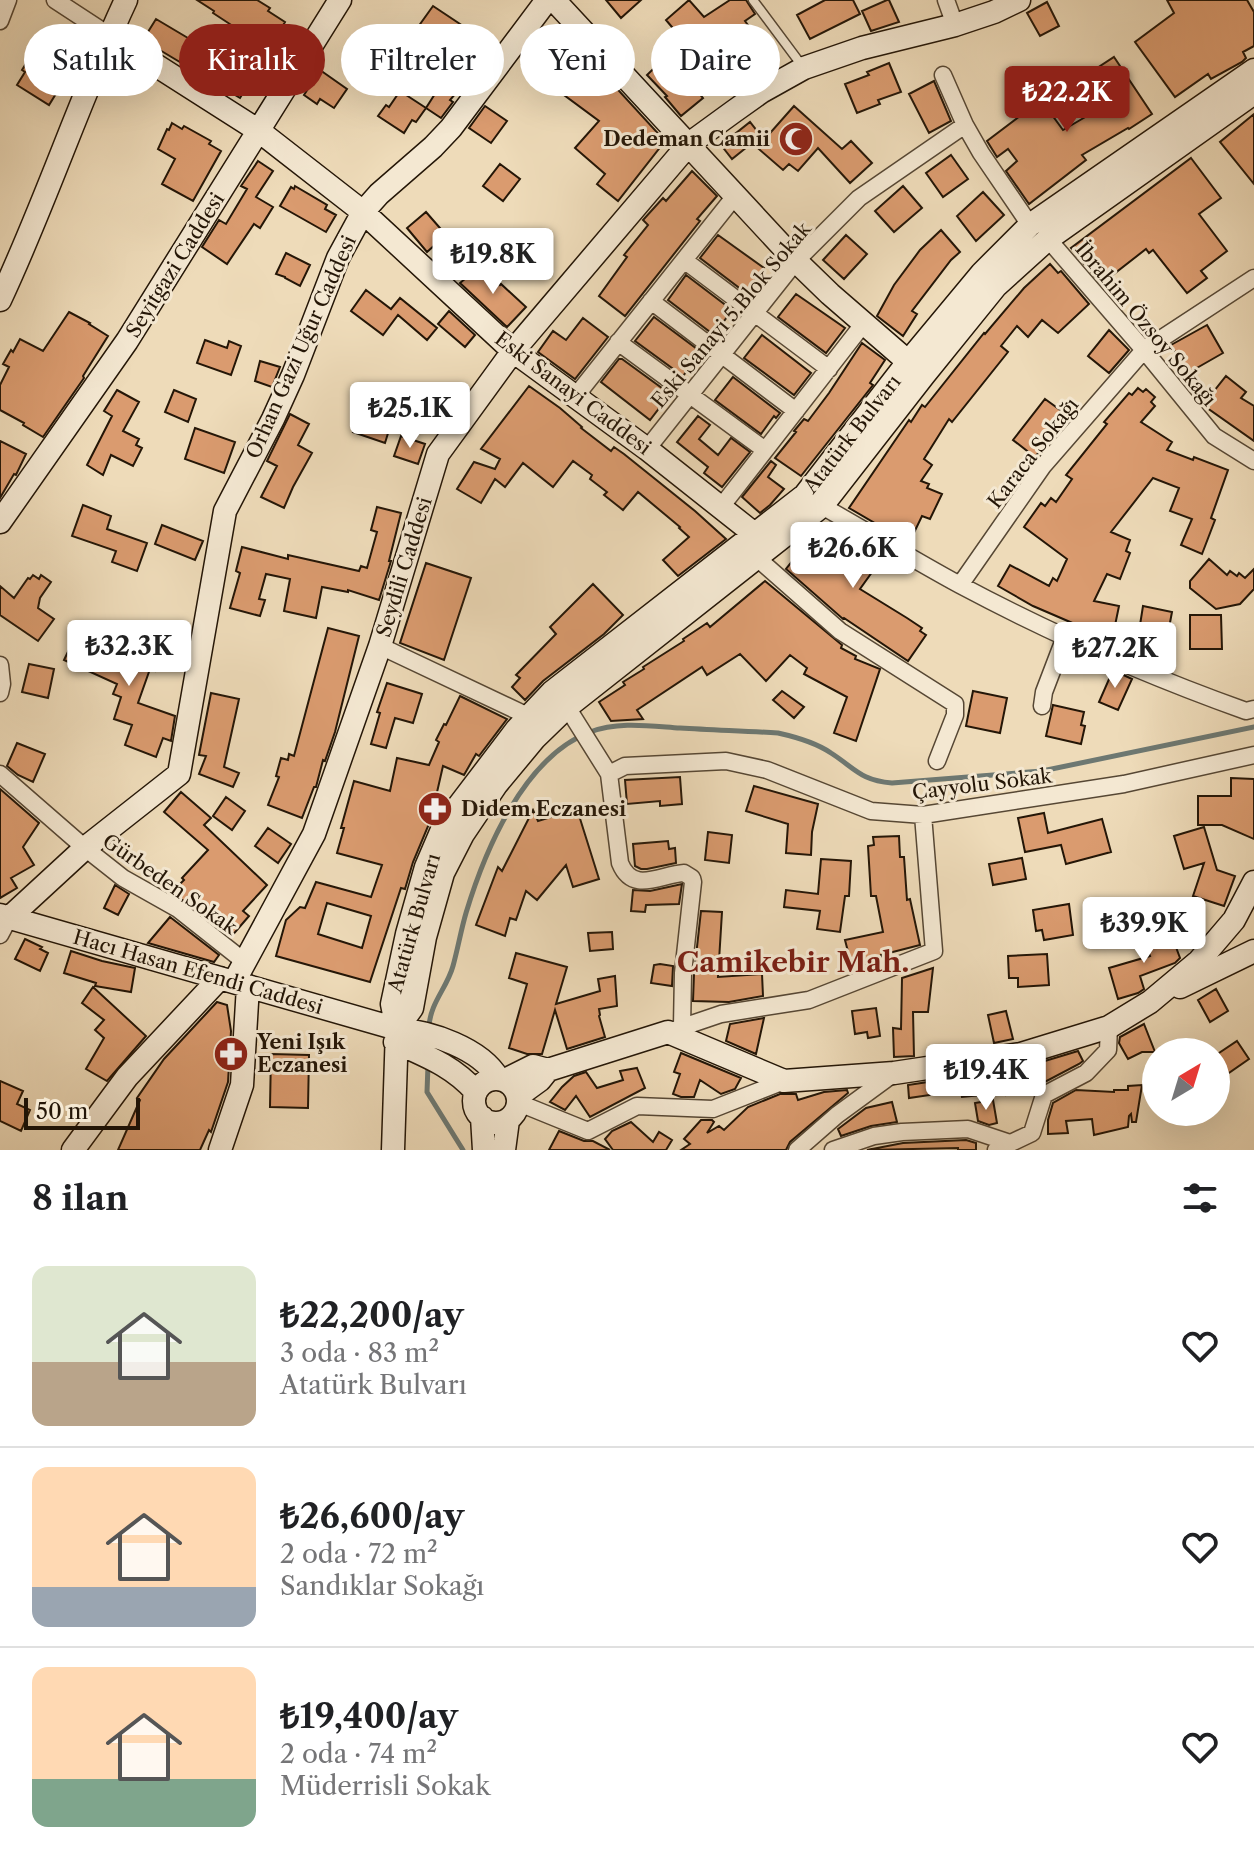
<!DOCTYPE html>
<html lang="tr">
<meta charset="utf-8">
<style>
:root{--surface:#fff;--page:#f6f6f6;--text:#202124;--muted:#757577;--line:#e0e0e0;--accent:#8f2418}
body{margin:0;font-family:"Libre Caslon Text",serif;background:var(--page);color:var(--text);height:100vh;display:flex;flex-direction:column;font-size:30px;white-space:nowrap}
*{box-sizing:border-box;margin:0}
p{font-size:26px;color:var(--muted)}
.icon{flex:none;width:44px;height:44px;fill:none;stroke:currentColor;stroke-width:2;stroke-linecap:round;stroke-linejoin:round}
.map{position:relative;height:1150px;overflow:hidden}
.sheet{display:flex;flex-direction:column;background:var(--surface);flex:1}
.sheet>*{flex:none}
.banner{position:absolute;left:24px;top:24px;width:800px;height:72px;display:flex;gap:16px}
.needle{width:52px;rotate:38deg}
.controls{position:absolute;left:1142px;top:1038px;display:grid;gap:16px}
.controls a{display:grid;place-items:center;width:88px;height:88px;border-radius:50%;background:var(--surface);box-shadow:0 8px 32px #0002;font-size:40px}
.scale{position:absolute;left:24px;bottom:20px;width:116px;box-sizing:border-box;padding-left:8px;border:4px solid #241607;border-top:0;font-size:22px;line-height:28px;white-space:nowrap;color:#241607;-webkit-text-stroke:6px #f4e8d2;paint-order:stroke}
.price{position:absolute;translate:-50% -68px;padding:0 18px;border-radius:8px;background:#fff;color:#222;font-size:26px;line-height:52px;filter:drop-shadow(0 2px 4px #0008)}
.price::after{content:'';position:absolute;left:50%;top:48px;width:24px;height:18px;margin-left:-12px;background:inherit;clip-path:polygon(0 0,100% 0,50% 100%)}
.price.on{background:var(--accent);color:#fff}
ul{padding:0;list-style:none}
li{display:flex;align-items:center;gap:24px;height:200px;padding:0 32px}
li+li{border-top:2px solid var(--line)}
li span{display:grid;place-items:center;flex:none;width:224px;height:160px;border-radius:16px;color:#555}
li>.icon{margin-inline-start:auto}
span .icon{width:96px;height:96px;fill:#fffc;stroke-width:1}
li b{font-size:34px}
h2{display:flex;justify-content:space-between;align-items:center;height:96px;padding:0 32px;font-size:34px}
.chip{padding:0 28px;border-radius:36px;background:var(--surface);box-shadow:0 8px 32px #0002;font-size:28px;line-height:72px}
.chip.on{background:var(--accent);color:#fff}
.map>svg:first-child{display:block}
</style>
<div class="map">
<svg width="1254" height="1150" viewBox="0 0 1254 1150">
<rect width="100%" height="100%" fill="#eedbb9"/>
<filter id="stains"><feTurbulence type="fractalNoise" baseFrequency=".0025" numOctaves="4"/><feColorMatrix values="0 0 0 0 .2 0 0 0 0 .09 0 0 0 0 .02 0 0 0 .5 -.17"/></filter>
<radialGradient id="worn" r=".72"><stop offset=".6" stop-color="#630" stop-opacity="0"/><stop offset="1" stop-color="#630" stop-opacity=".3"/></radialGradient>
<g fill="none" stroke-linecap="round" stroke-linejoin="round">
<path stroke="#6d7872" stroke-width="5" d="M429 1027C430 1003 447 988 453 966 458 948 461 930 466 913 485 850 524 757 590 732 618 721 650 726 680 728 713 730 745 731 778 733 796 737 815 742 831 753 856 769 860 780 892 783L1042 771 1254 727
M428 1065 427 1092 463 1150"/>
</g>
<path fill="#da9b6f" stroke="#241607" stroke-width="2" fill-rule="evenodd" d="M197 0H257L270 8 268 11 285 22 279 32 281 34 269 53 272 55 261 74 256 72 240 98 143 40 156 19 193 41 195 38 228 58 242 32 213 13 214 11Z
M606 0H641L621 18Z
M689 0 704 17 730 0H746L755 14 745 21 771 56 751 70 754 73 732 90 707 58 686 77 703 98 681 116 665 97 667 96 647 75 683 40 666 20Z
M825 0H853L860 14 810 39 797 15Z
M887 0H889L899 22 871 31 862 11Z
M1167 0H1247L1254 12V46L1243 52 1246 58 1242 62 1211 79 1208 74 1175 97 1135 42 1174 13Z
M1047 2 1059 26 1040 36 1027 13Z
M433 6 463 26 447 48 418 27Z
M545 30 578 53 567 70 601 93 610 81 665 141 618 201 597 184 605 174 575 148 599 121 522 64Z
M50 35 62 42 59 46 78 58 49 105 17 85 25 72 22 70 42 38 46 40Z
M450 55 472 74 450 100 453 102 441 118 426 108 440 86 430 78Z
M1114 57 1152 114 1129 129 1128 128 1082 155 1086 160 1029 204 1006 171 1017 161 1008 149 997 157 987 141 1041 100 1063 130 1111 102 1091 72Z
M889 63 901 92 878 100 880 104 857 113 845 84 869 75 867 72Z
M320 70 347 89 334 108 320 99 317 104 304 95Z
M934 81 951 121 929 133 909 94Z
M400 91 426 108 416 122 412 120 404 133 378 116 386 105 389 107Z
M485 106 507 121 491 143 469 128Z
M794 106 842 149 851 141 872 163 850 183 818 148 798 171 789 164 783 170 752 143 732 159 721 145 750 122 764 140Z
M1254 114V184L1220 142Z
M172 123 182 129 184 126 211 141 209 144 221 151 193 201 162 184 175 159 158 149 167 129 169 130Z
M951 155 968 179 943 197 926 173Z
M1191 158 1221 198 1199 214 1227 251 1201 271 1207 278 1187 293 1153 250 1149 253 1146 249 1101 284 1071 248Z
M258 161 273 171 256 197 273 207 260 228 254 224 227 264 202 247 219 220 226 224 247 189 241 186Z
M500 164 520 179 503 201 483 186Z
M692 171 717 196 697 219 700 221 625 316 599 296 627 257 624 255 648 225 643 220 663 198 666 201Z
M295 186 327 205 325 209 336 215 326 232 280 206 291 187 294 189Z
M903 186 922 208 894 232 875 211Z
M983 192 1004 215 976 241 957 216Z
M426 212 446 235 427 252 407 228Z
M941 230 960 252 951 260 912 311 917 314 903 336 877 316 894 285 920 250Z
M718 235 764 268 746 293 700 258Z
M846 235 867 254 844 279 823 260Z
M286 253 310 265 300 286 285 278V277L276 274Z
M483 264 500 285 501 284 526 307 507 327 460 283Z
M1050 264 1058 273 1061 271 1089 304 1058 333 1042 320 1028 337 1017 326 1001 346 1008 352 952 422 949 419 924 459 932 465 921 481 929 484 927 488 942 494 930 519 922 516 909 543 849 508 909 420 911 422 922 405 925 407 984 333 985 334 1024 288Z
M686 275 732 310 714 335 668 300Z
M366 290 391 309 400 298 437 328 427 340 398 315 383 335 351 311Z
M796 294 845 328 826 353 778 317Z
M449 311 475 335 465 347 438 324Z
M69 312 90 323 89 324 108 336 83 376 84 378 43 437 23 425 24 423 0 410V385L9 367 3 364 11 350 13 352 20 339 43 351Z
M654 317 701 352 683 376 635 341Z
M583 318 608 337 575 379 538 352 553 331 566 340Z
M1207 325 1223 353 1188 373 1171 345Z
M1109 330 1129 350 1109 373 1088 356Z
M762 335 811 373 794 395 744 358Z
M205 340 227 348 229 341 241 346 231 375 197 363Z
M862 343 885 360 870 383 873 385 801 476 775 458 796 432 794 431 804 419 808 421 829 393Z
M619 359H622L670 394 650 420 601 382Z
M260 361 280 367 272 387 255 381Z
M1226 376 1246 392 1241 398 1254 406V441L1203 405Z
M733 377 780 413 776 418 774 416 761 434 715 400Z
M420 386 443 398 430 422 408 410Z
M529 386 560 408 582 427 581 428 611 451 614 447 624 454 695 511 726 539 678 576 663 560 689 537 679 528 680 527 638 492 623 510 604 495 607 492 590 479 592 475 573 461 553 487 523 463 505 487 495 479 481 503 457 489 474 462 495 469 500 459 481 449Z
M1138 388 1143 392 1146 389 1155 397 1151 402 1155 406 1141 422 1172 442 1167 450 1193 460 1194 457 1228 470 1211 518 1215 520 1202 554 1181 545 1192 519 1170 511 1179 488 1153 478 1111 532 1130 540 1126 551 1130 553 1120 579 1107 574 1094 601 1119 606 1112 640 1091 636V631L1033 606 998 586 1010 565 1049 586 1053 578 1057 581 1067 559 1024 527 1041 503 1045 506 1051 498 1056 502 1072 479 1066 475 1107 424 1104 422 1129 393 1132 395Z
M117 390 139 402 123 431 139 439 136 445 142 448 133 466 111 455 103 475 87 465 112 416 104 411Z
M174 390 196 399 188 422 165 412Z
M1045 399 1067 415 1035 457 1013 440Z
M361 407 393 417 385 443 353 432Z
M290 414 309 424 298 445 312 453 293 487 284 508 261 497 277 466 267 461Z
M698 416 710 425 699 439 718 455 731 438 750 452 722 487 704 473 708 467 677 442Z
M195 428 235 442 224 473 185 459Z
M401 436 425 444 418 464 394 456Z
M0 441 26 454 16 475 14 474 0 498Z
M771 461 776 465 768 477 784 489 770 505 760 513 742 497Z
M83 505 111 516 107 529 147 543 137 571 112 562 116 551 72 536Z
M377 507 401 513 389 561H391L379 600 348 590V592L322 587 316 618 284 611 290 579 266 574 259 599 265 600 260 616 230 608 240 573 236 571 242 547 288 559V555L359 571 361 566 367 568 377 532 371 530Z
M830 523 880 561 860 589 907 618 922 628 920 631 926 635 908 661 844 618 843 619 786 569 802 549 807 554Z
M162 525 203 541 195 560 155 544Z
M1209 559 1227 575 1230 571 1237 576 1239 573 1245 578 1254 569V589L1240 604 1216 609 1190 588V581Z
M426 563 471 578 444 660 400 643Z
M33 575 39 579 41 575 51 582 40 598 38 608 54 619 38 641 0 615V586L14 598 28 578 30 579Z
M765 581 842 645 841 648 856 656 855 659 880 669 856 741 834 733 847 697 804 674 807 668 790 655 766 681 740 654 707 675 702 667 637 710 643 719 611 721 599 702 625 685 623 682 644 669 643 667 684 641 683 639 707 623 710 627Z
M593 584 623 615 604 634 543 681 525 700 512 687 520 678 516 675 556 634 550 627Z
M1143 606 1172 612 1165 649 1137 644Z
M1190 615H1221L1222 649H1190Z
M328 628 359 636 335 732 325 761 323 760 316 787H314L302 818 268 805 279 777 276 776 281 758 288 760 289 754 294 756Z
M138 634 166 644 155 671 150 669 138 703 175 716 171 741 163 738 156 757 125 745 132 725 114 719 121 697 113 694 117 684 64 660 75 637 128 660Z
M29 664 54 669 48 698 22 692Z
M1113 670 1132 679 1118 710 1099 702Z
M387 683 422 694 413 723 395 718 386 748 371 744 380 713 377 712Z
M782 691 804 707 794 718 773 700Z
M973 691 1007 698 1000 733 966 726Z
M211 693 239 699 224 767 239 773 233 787 199 774 206 756 199 755Z
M460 696 507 719 479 756 476 754 464 775 443 766 435 801 443 803 431 819 413 862 405 889 401 888 370 982 276 956 286 920 300 907 305 908 316 882 371 897 382 865 337 853 344 828H341L354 781 390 791 397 758 429 765 439 742 436 740 444 724 446 725ZM327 903 371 916 362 948 318 934Z
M1053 705 1084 712 1081 725 1085 726 1081 744 1046 736Z
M17 743 45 754 33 782 18 775 7 766Z
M680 777 682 804 660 806V801L627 804 625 780Z
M1231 778 1254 779V839L1222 825H1198V796H1231Z
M754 786 818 804 812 832 811 855 786 853 788 824 746 811Z
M0 789 39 823 23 847 34 865 11 878 17 888 0 898Z
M181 792 211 818 204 825 267 885 243 911 249 916 231 937 172 892 184 880 182 878 208 850 164 812Z
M226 797 245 811 232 830 213 816Z
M577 809 599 879 573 887 566 865 537 900 526 891 516 920 510 918 505 936 476 925 498 867 502 871 533 810 538 821Z
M1044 813 1048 833 1102 819 1111 852 1066 864 1061 845 1025 852 1018 818Z
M1204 827 1217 870 1235 876 1224 906 1193 896 1204 863 1184 869 1174 836Z
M268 828 291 844 278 863 255 846Z
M708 832 732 835 729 863 705 860Z
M899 836 900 857H904L907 900 910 899 920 945 881 955 882 960 852 967 845 940 883 932 876 896H871L868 846 874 845 873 837Z
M668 841 669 849 675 848 676 863 647 869H641L635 866 633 844Z
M1022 858 1026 879 993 885 989 864Z
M821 859 851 861 849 896H845L840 932 817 929 820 911 784 907 786 890 818 894Z
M682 884 679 904 646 905 645 912 631 911 633 890 650 891Z
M115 885 129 894 118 915 104 908Z
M1069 904 1073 935 1044 940 1042 930 1036 931 1033 910Z
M701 911 722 912 718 977 762 974 763 996 729 1002 693 1001 694 974Z
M170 917 219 955 214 962 148 943Z
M1170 931 1180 958 1175 963 1140 976 1144 989 1138 993 1118 999 1109 968 1150 956 1144 941Z
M612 932 613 949 590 951 588 933Z
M25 939 42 947 40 949 48 953 40 971 15 959Z
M71 951 102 961 135 968 131 992 95 986 96 983 64 973Z
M516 953 567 967 556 1004 600 991 598 979 615 976 617 1006 599 1009 600 1015 599 1016 605 1037 567 1049 555 1010 542 1054H527L509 1048 527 984 509 978Z
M1047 954 1049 985 1018 987V978H1009L1008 956Z
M660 964 673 966 672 986 651 983 654 965Z
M933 968 928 1012H913L914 1056 894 1057 893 1028 901 1029 902 978Z
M93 987 146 1036 107 1081 86 1069 104 1038 95 1030 104 1020 82 1003Z
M1216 989 1228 1011 1210 1022 1198 1000Z
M217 1002 227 1005 231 1031 228 1082 211 1132 209 1130 200 1150H118L140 1100 137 1098 164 1059Z
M876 1008 880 1036 868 1038 867 1032 855 1034 852 1011Z
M1006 1011 1013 1039 994 1043 988 1015Z
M764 1018 756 1054 726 1041 730 1024Z
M1144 1024 1155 1052H1142L1128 1059 1119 1043 1120 1037Z
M1237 1041 1249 1059 1223 1077 1216 1066V1055Z
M1078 1051 1083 1061 1079 1064 1039 1085 1006 1095 1001 1071 1025 1067Z
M681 1053 741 1078 735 1089 721 1094 700 1080 694 1097H681L673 1094 680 1074 674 1072Z
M271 1054 309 1055 308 1108 270 1107Z
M637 1068 645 1088 590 1117 576 1096 565 1110 550 1102 562 1087 574 1076 586 1072 597 1088 623 1080 620 1071Z
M979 1074 981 1095 962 1097 959 1077Z
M0 1081 23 1091 17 1104 30 1110 21 1131 0 1121Z
M928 1082 930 1095 909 1098 908 1085Z
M1142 1085 1136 1122H1132L1131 1114 1129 1116 1128 1127 1094 1135 1092 1119 1066 1121 1068 1133 1048 1134V1120L1053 1103 1076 1090 1114 1092V1090H1128V1086Z
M847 1090 848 1093 790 1142 786 1150H681L690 1144 684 1139 701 1120H712L714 1122 707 1133 719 1126 724 1130 748 1107 780 1094H796L798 1100 824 1092Z
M993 1100 997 1123 989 1125 978 1121 975 1103Z
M892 1102 897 1122 871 1126 841 1136 838 1129 866 1108Z
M631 1122 653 1142 659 1132 672 1140 666 1150H613L605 1139 612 1131Z
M559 1131 584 1141H593L610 1150H549Z
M966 1140 976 1143V1150H958V1148L867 1150 903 1143Z"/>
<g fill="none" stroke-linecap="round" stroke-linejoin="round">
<g stroke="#564734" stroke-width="11">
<path id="lane" d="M753 0 803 67"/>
</g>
<g stroke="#564734" stroke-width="19">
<path id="street" d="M55 0 110 36
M946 0 955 25
M0 21 8 0
M943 75 965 125 981 153 1030 225
M1048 239 1144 350 1214 436 1254 461
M684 260 829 369
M651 301 796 411
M618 342 765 450
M575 397 735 196
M647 449 796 261 859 198 965 125
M822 506C868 532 914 560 960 585 1052 634 1148 676 1246 711L1254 709
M721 507 864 323
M757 558 840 631 955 704V715L937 761
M960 585 1043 466 1144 350 1254 278
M380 646 528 716
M0 665 2 684 0 693
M1042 706 1044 692 1065 637
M567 707 609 774 625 766 726 761 767 770 871 811 923 815 1124 784 1254 755
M0 774 85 848 123 878 178 909 245 962
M609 774 620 863C633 895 661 874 684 873L692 878 693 882 683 973 682 1027
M0 935 9 918
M668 1032 721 1014 809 1000 934 951 923 815
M519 1103 588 1131 637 1106 713 1109 784 1081
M797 1150 837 1115 893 1074
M833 1150 874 1136 902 1132 968 1129 1010 1143
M996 1150 1032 1133 1044 1095 1086 1073 1108 1050 1109 1027"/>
</g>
<g stroke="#241607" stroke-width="25">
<path id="secondary" d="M554 0 796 261 830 294 920 372
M110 36 259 131 363 212 513 351 647 449 767 544
M0 300C46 202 80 98 126 0
M0 522 127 341 340 0
M0 915 397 1029C431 1032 480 1048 498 1078
M9 918 85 848 179 774 225 511 273 419 293 375 338 258 363 212 379 194 433 147 451 128 547 0
M234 982 314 834 380 646 438 454 513 351 689 144 733 112 761 92 804 68 862 48 955 25 994 12 1019 0
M1180 987 1254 951
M397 1029 412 1008 425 937 443 873 463 834 496 785 535 738 567 707 822 506 924 375 996 286 1048 239 1254 93
M395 1042C426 1056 453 1066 476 1092
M474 1101a22 22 0 1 1 44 0a22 22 0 1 1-44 0Z
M505 1080 533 1066 548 1070
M518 1096 540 1080 548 1070 668 1032 784 1081 894 1073 1021 1054 1109 1027 1150 1002 1199 961 1234 920 1254 882
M482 1117 484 1150
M73 1150 127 1077 220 978
M220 1150 242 1085 248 986
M393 1150 397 1029 392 1004 407 934 426 867 444 825 517 729 552 692 805 495 908 362 982 273 1030 225 1254 70
M504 1150 508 1120"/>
</g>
<use href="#lane" stroke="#f4e8d2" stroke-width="8"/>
<use href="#street" stroke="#f4e8d2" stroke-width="16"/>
<use href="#secondary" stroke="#f4e8d2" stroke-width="22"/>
</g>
<defs>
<g id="mosque-disc" transform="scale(1.8)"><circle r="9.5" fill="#8f2418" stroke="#f4e8d2"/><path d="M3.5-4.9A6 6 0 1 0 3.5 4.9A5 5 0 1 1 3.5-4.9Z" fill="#fff"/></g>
<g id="pharmacy-disc" transform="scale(1.8)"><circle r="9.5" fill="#8f2418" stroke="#f4e8d2"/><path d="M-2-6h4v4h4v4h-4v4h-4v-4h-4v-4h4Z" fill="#fff"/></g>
</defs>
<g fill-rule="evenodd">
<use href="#mosque-disc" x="796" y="139"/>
<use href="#pharmacy-disc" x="435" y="809"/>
<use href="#pharmacy-disc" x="231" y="1054"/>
</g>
<g text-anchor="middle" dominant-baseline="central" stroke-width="6" stroke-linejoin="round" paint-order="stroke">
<g font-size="20" font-weight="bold" fill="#241607" stroke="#f4e8d2" text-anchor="start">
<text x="770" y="139" text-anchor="end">Dedeman Camii</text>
<text x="461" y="809">Didem Eczanesi</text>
<text x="257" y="1042">Yeni Işık<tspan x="257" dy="23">Eczanesi</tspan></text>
</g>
<g font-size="20" fill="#241607" stroke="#f4e8d2">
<text transform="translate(175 265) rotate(-58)">Seyitgazi Caddesi</text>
<text transform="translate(731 315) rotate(-50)">Eski Sanayi 5.Blok Sokak</text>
<text transform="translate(1146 324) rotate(50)">İbrahim Özsoy Sokağı</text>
<text transform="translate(301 347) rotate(-66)">Orhan Gazi Uğur Caddesi</text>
<text transform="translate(573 393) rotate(37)">Eski Sanayi Caddesi</text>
<text transform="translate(852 434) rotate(-52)">Atatürk Bulvarı</text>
<text transform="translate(1033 453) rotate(-52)">Karaca Sokağı</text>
<text transform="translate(404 567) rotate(-73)">Seydili Caddesi</text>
<text transform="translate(982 784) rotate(-7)">Çayyolu Sokak</text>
<text transform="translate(170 884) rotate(35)">Gürbeden Sokak</text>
<text transform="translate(414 923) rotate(-74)">Atatürk Bulvarı</text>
<text transform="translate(198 972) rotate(16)">Hacı Hasan Efendi Caddesi</text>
</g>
<g font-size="28" font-weight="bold" fill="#7a1f14" stroke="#f4e8d2">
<text x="793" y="962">Camikebir Mah.</text>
</g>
</g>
<rect width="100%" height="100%" filter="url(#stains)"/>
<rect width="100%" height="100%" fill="url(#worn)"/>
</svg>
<div class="controls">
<a><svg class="needle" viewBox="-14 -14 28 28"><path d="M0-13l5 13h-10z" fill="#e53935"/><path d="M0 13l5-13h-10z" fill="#757577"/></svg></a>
</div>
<div class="scale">50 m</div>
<b class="price on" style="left:1067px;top:134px">₺22.2K</b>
<b class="price" style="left:493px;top:296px">₺19.8K</b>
<b class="price" style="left:410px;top:450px">₺25.1K</b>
<b class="price" style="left:853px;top:590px">₺26.6K</b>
<b class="price" style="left:129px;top:688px">₺32.3K</b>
<b class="price" style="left:1115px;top:690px">₺27.2K</b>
<b class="price" style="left:1144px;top:965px">₺39.9K</b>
<b class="price" style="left:986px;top:1112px">₺19.4K</b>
<div class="banner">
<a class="chip">Satılık</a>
<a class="chip on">Kiralık</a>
<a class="chip">Filtreler</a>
<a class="chip">Yeni</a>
<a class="chip">Daire</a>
</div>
</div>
<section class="sheet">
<h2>8 ilan<svg class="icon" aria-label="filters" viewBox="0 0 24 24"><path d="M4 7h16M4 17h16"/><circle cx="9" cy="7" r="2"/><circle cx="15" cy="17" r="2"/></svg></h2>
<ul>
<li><span style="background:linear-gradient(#dfe7d0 60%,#b9a48a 0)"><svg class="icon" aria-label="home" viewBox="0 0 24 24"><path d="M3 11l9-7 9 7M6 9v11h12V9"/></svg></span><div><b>₺22,200/ay</b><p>3 oda · 83 m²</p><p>Atatürk Bulvarı</p></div><svg class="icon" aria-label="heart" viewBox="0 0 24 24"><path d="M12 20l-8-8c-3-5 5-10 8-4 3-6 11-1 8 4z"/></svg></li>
<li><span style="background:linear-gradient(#ffd9b3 75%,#9aa5b1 0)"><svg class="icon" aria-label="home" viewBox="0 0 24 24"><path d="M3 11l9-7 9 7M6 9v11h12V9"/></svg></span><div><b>₺26,600/ay</b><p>2 oda · 72 m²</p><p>Sandıklar Sokağı</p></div><svg class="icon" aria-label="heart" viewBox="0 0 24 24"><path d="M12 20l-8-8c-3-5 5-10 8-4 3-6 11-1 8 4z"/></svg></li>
<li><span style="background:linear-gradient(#ffd9b3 70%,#7fa58c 0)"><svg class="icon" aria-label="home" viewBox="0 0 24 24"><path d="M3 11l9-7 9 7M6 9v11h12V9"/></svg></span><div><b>₺19,400/ay</b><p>2 oda · 74 m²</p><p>Müderrisli Sokak</p></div><svg class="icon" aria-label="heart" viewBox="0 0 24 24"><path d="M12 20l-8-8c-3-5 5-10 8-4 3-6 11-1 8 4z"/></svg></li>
</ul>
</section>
